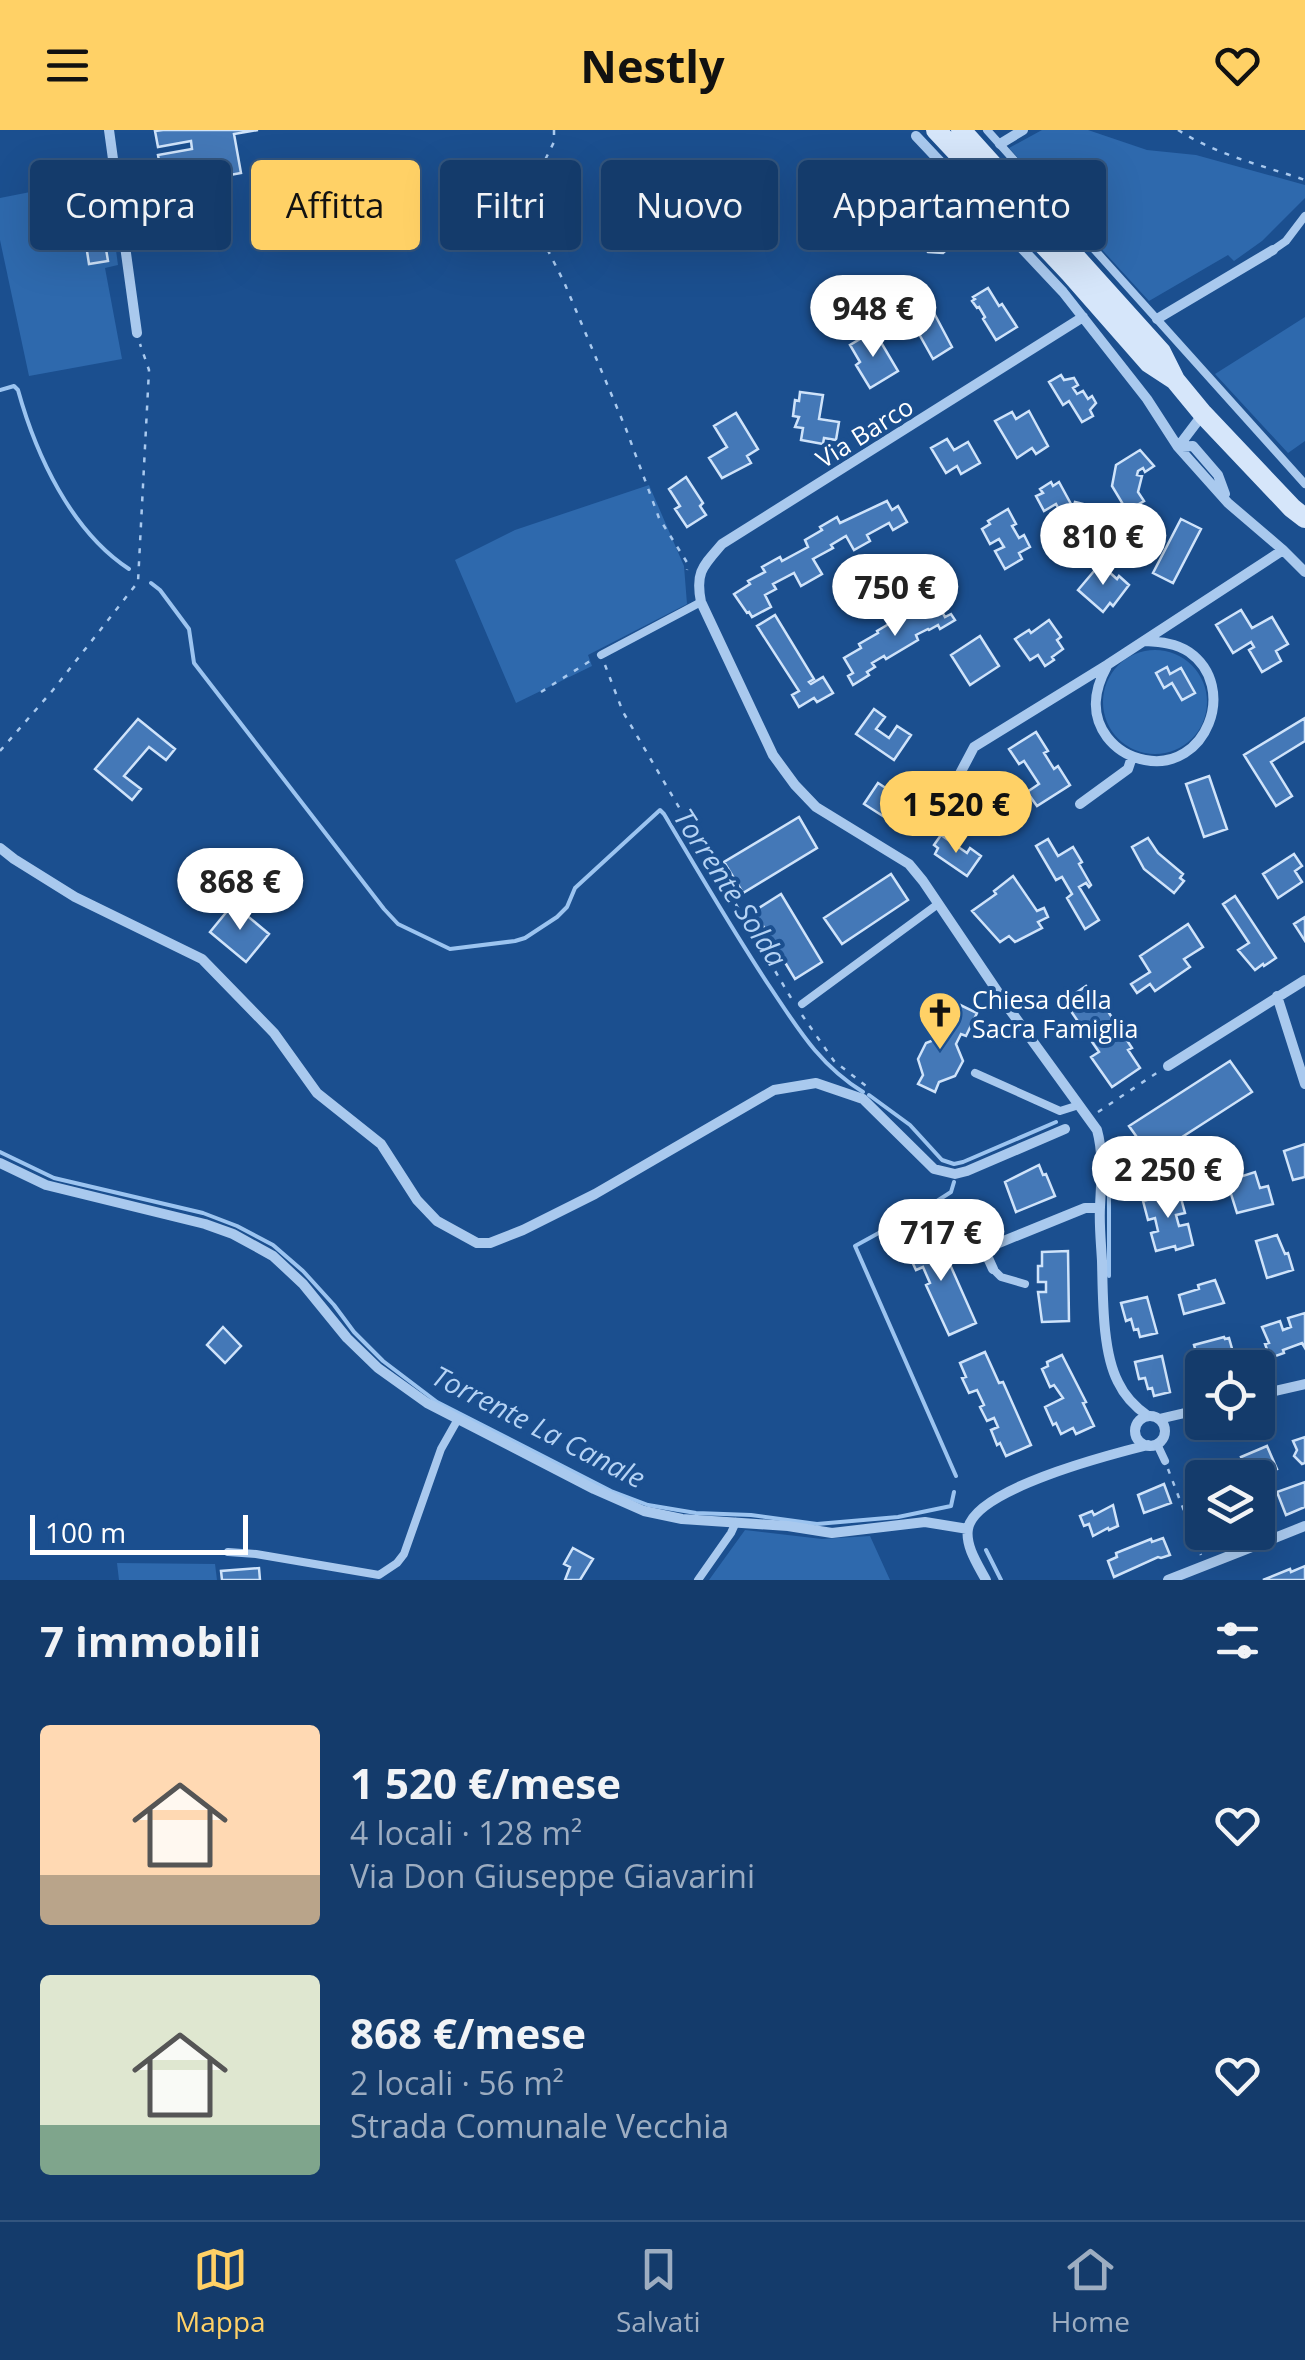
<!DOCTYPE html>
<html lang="it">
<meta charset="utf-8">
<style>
:root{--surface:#143b6b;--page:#1d4271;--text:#f1f3f6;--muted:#9dadc1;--line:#33557e;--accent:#ffd166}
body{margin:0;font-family:"Open Sans",sans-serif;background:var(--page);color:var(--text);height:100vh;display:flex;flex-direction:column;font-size:38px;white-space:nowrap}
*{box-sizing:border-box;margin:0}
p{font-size:32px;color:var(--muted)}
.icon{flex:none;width:55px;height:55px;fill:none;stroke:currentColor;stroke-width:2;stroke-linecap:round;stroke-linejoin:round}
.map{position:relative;height:1450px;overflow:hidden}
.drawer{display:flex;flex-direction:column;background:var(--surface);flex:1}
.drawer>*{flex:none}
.hud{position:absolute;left:30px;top:30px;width:1245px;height:90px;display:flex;gap:20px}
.fabs{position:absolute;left:1185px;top:1220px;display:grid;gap:20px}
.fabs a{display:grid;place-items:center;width:90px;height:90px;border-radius:10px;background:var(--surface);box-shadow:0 10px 40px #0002,0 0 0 2px var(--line);font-size:50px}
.scale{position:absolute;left:30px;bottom:25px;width:218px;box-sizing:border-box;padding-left:10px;border:5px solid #fff;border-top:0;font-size:28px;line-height:35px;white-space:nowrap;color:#fff;-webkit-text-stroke:8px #1b4f8f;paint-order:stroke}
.price{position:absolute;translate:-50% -85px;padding:0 22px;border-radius:35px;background:#fff;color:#222;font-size:32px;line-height:65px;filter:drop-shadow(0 2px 5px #0008)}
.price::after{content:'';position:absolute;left:50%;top:60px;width:30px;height:22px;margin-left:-15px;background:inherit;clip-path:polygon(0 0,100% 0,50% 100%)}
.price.on{background:var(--accent);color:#111}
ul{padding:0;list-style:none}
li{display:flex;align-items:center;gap:30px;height:250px;padding:0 40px}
li span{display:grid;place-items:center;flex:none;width:280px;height:200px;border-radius:10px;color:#555}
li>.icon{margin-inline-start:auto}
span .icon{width:120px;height:120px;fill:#fffc;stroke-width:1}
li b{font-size:42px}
h2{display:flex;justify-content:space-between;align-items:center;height:120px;padding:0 40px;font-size:42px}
.chip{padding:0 35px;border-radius:10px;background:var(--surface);box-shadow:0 10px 40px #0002,0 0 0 2px var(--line);font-size:35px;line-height:90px}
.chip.on{background:var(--accent);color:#111}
header{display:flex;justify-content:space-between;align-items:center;height:130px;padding:0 40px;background:var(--accent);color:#111;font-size:45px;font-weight:700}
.menu{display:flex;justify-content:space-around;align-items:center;height:140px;border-top:2px solid var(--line);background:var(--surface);font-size:28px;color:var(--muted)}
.menu a{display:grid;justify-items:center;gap:5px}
.menu .on{color:var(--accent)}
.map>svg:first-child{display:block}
</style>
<header><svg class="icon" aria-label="menu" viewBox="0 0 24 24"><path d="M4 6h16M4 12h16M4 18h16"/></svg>Nestly<svg class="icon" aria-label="heart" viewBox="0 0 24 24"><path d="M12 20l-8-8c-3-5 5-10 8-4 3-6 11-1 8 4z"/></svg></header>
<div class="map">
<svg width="1305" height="1450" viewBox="0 0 1305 1450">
<rect width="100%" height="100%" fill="#1b4f8f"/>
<path fill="#2e69ad" d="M1042 0H1088L1147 20 1196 25 1305 55V68L1262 111 1234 131 1228 125 1149 171 1009 18Z
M106 47 118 135 105 138 122 229 29 246 0 110V68Z
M1305 187V311L1288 323 1215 244Z
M649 355 684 436 687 474 588 525 592 536 516 573 455 430 515 400Z
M1103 572a52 52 0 1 1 104 0a52 52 0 1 1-104 0Z
M745 1400 822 1409 870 1406 890 1450H709Z
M117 1433 215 1434 217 1450H119Z"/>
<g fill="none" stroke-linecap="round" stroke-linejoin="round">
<path stroke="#9cc4f0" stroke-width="4" d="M0 260 14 256 18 260C36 325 71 401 129 439
M151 453 160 460 189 499 194 533 384 779 398 794 450 819 515 811 525 808 557 787 567 777 575 758 660 680 664 684C698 741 731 798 768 854 797 897 818 934 863 962
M869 965 910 995 942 1030 954 1034 963 1032 1056 992
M1109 1015 1110 1053
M0 1022 54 1048 203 1083 237 1096 273 1115 303 1141 334 1175 354 1202 383 1231 437 1272 611 1361 648 1375 696 1383 751 1385 817 1394 898 1387 951 1376 954 1362
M954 1052 951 1062 937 1071 855 1116 956 1346
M1109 1066V1146
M986 1420 1001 1450"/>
</g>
<path fill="#4478b7" stroke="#cfe3fa" stroke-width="2.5" d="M163 0H258L234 4 241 43 164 57 158 25 192 19 191 11 158 17 155 1Z
M926 44 973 82 972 84 979 90 943 123 928 122 916 107 925 99 939 114 962 93 937 72 917 90 895 66Z
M98 54 103 87 92 89 95 108 97 107 96 102 103 101 108 131 89 134 77 57Z
M988 103 998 112 991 119 981 110Z
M988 158 999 176 1002 174 1017 197 996 210 983 189 985 187 979 177 977 178 972 171 975 169 973 167Z
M921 162 929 174 910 185 903 173Z
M934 183 952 217 933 229 914 195Z
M872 202 877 210 879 209 898 241 870 258 856 235 860 232 850 215Z
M1061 245 1064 250 1074 248 1078 255 1073 258 1077 264 1083 261 1088 269 1092 266 1096 273 1090 280 1093 286 1082 292 1069 271 1063 275 1049 252Z
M800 262 823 265 819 289 839 292 836 310 824 308 823 314 801 310 803 298 795 297 799 287 793 286 795 270 799 271Z
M1029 281 1048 316 1036 324 1032 318 1017 328 995 291 1012 282 1016 289Z
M736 283 758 319 747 326 751 333 722 348 709 328 727 317 714 296Z
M947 309 954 320 968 312 980 333 961 344 957 336 946 343 931 318Z
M1140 320 1154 336 1145 342 1143 338 1138 341 1137 345 1142 346 1138 362 1144 371 1127 381 1112 356 1116 335Z
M686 347 703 373 700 376 706 385 687 397 675 379 680 376 669 359Z
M1051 352 1053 356 1059 352 1071 374 1074 375 1075 372 1083 374 1082 380 1089 382 1084 404 1063 398 1058 390 1063 387 1056 374 1044 381 1036 366 1043 363 1040 359Z
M887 371 892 380 898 376 907 392 893 400 889 393 867 405 870 411 854 420 846 406 831 415 833 418 813 429 822 444 801 456 794 443 773 454 776 459 765 465 771 477 752 487 749 482 747 483 734 464 750 454 748 451 765 442 762 437 780 427 782 431 808 417 805 410 822 400 820 397 837 387 840 393Z
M1008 379 1016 394 1012 396 1019 408 1024 405 1030 417 1019 423 1022 429 1005 439 995 421 1004 417 999 409 990 414 982 399 990 394 988 391Z
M1181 389 1201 399 1173 453 1153 443Z
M1100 434 1117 449 1119 446 1129 455 1113 476 1110 473 1103 482 1078 460Z
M936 470 945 487 951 484 955 490 940 499 938 495 929 500 928 499 916 505 918 510 886 529 884 526 872 533 875 537 867 542 869 545 853 555 848 546 853 543 844 528 861 518 859 514 878 503 877 501 916 478 917 481Z
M1241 480 1252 498 1272 487 1288 514 1276 521 1281 531 1262 542 1249 520 1254 517 1251 512 1233 523 1216 495Z
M775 485 814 549 809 552 811 554 823 547 833 563 817 572 814 568 799 577 792 565 799 561 757 496Z
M1049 490 1061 507 1057 510 1063 519 1052 527 1054 530 1045 536 1038 525 1030 530 1015 509 1029 500 1031 503Z
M980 506 999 536 970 555 951 525Z
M1167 537 1170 544 1181 538 1195 563 1182 570 1172 553 1164 558 1156 543Z
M874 579 885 587 876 599 889 608 897 596 911 605 894 630 856 604Z
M1305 588V611L1271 632 1292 666 1276 676 1244 625Z
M138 589 175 619 166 630 149 617 124 646 141 659 132 670 95 639Z
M1036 602 1048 621 1044 623 1054 639 1058 636 1070 655 1037 676 1027 662 1039 654 1024 631 1019 634 1009 619Z
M1209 646 1227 699 1204 707 1186 654Z
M878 653 895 664 897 661 903 664 899 670 909 676 897 695 864 674Z
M799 687 817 718 743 763 724 732Z
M941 705 967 723 970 718 981 726 967 746 935 724 938 718 934 715Z
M1148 708 1158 723 1183 744 1180 748 1184 751 1174 763 1144 739 1132 717Z
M1048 709 1058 726 1073 717 1082 732 1079 734 1091 755 1089 757 1086 753 1079 757 1099 790 1085 799 1067 768 1072 764 1062 747 1056 750 1036 716Z
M1294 724 1302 736 1295 741 1302 752 1278 768 1263 744Z
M891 744 908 770 842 814 824 788Z
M1013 746 1037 781 1044 778 1048 787 1038 792 1042 798 1015 812 1009 806 1000 812 972 781 996 764 994 761Z
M781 764 822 832 795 849 754 781Z
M1235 766 1276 828 1264 836 1263 834 1255 840 1238 820 1249 813 1223 774Z
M233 774 269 804 246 832 210 802Z
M1305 787V811L1294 794Z
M1188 794 1203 817 1184 829 1190 837 1155 861 1150 854 1137 863 1131 854 1150 842 1140 826Z
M1086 856 1092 865 1096 863 1132 918 1128 920 1140 938 1112 957 1091 927 1099 922 1064 871Z
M954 872 977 883 966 906 961 904 956 914 963 931 955 946 939 952 935 962 918 954 923 945 918 929 926 913 942 907 945 902 940 900Z
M1230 931 1252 962 1151 1027 1129 996Z
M1305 1014V1047L1293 1050 1284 1021Z
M1039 1035 1043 1045 1046 1044 1055 1066 1016 1082 1005 1052Z
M1255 1042 1260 1058 1268 1056 1273 1074 1237 1083 1227 1051Z
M1169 1060 1170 1063 1179 1061 1185 1083 1176 1085 1179 1096 1188 1094 1193 1115 1176 1120 1175 1116 1156 1121 1151 1103 1158 1101 1155 1088 1148 1090 1143 1071 1162 1066 1161 1062Z
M930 1101 944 1132 948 1130 976 1193 949 1205 926 1155 930 1153 923 1137 916 1140 909 1125 913 1124 907 1111Z
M1277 1105 1285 1124 1288 1123 1293 1140 1267 1148 1256 1111Z
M1068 1121 1069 1191 1042 1192 1038 1162H1046V1152H1038V1136H1042V1122Z
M1215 1150 1224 1173 1184 1184 1179 1165 1199 1159 1198 1155Z
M1147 1167 1157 1203 1140 1207 1138 1199 1134 1200 1131 1189 1126 1191 1121 1173Z
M1305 1183V1218L1302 1213 1283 1220 1284 1223 1270 1228 1265 1214 1269 1213 1262 1197 1280 1191 1283 1200 1291 1197 1288 1188Z
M223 1197 241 1216 225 1233 207 1215Z
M1224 1207 1225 1209 1229 1208 1236 1233 1218 1238H1202L1200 1236 1194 1215Z
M985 1222 999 1253 1003 1252 1031 1315 1006 1326 1000 1313 997 1315 991 1300 998 1297 994 1288 987 1291 980 1277 984 1275 977 1260 969 1263 962 1248 966 1247 960 1233Z
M1062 1225 1086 1272 1083 1273 1094 1296 1076 1304 1073 1298 1061 1304 1056 1293 1053 1295 1045 1277 1063 1268 1054 1255 1050 1257 1042 1239 1048 1236 1047 1232Z
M1162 1226 1170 1262 1154 1266 1152 1258 1148 1259 1145 1248 1139 1249 1135 1232Z
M1305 1307V1333L1302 1334 1294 1326 1297 1320 1293 1311Z
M1267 1316 1277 1339 1256 1348H1249L1241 1342 1245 1336 1241 1327Z
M1223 1340 1226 1348H1202V1363L1196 1347 1207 1343 1208 1346Z
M1305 1352V1377L1286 1385 1277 1362Z
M1164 1354 1171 1373 1144 1383 1138 1365Z
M1113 1375 1118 1396 1109 1400 1108 1398 1093 1406 1089 1394 1084 1396 1080 1386 1092 1381 1094 1385Z
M1163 1408 1170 1425 1161 1428 1158 1427 1114 1447 1108 1431 1117 1427 1116 1423 1151 1409 1152 1412Z
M573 1418 593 1429 580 1450H565L570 1437 564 1434Z
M1305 1436V1450H1263L1290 1439 1291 1442Z
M259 1438 260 1450H222L221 1441Z"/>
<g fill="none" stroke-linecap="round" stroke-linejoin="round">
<path stroke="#a9c9ee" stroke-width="2.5" stroke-dasharray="5 8" stroke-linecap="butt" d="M554 0V12L528 64 529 83 564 152 626 299 659 388 688 434 687 440
M1178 0C1217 25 1261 35 1305 50
M605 535 623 582 791 868
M541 562 590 531
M0 621 53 560 138 452 149 240 140 214
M802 885 834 931 866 956
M1098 982 1158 942
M1168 1339 1201 1425"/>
<path stroke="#a9c9ee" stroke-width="8" d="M987 0 1305 354
M1273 120 1286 111 1305 86
M601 525 701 472
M802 874 938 774
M975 943 1060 981 1079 975
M993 1139 1001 1147 1025 1154
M1157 1314 1165 1331
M228 1422 256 1424 379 1445 397 1433 404 1424 441 1319 458 1289
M698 1450 731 1403 736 1392"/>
<path stroke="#a9c9ee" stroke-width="10" d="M109 0 137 203
M916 6 1063 162 1147 269 1178 317 1228 373 1283 420 1305 442
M1000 14 1023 0
M1083 187 722 414C703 436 695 442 701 472L773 625 795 655 816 677 909 734 923 751 1010 880 1097 1000C1104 1025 1101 1052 1100 1077 1099 1095 1101 1113 1102 1131 1103 1166 1102 1221 1118 1252 1125 1267 1135 1277 1148 1286
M1157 189 1273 120
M1178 317 1193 316 1218 345 1225 364
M1178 317 1203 284
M1107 536C1094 560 1090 584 1107 607 1117 620 1129 627 1145 630 1206 642 1239 557 1189 522 1176 513 1160 512 1145 511
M946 670 974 617 1107 535 1283 420
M1080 674 1128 639 1132 627
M0 718 14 729 75 767 202 829 274 903 317 963 381 1014 417 1070 437 1091 477 1113H490L523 1100 595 1064 774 960 816 953 863 969 934 1039 955 1044 967 1041 1065 999
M1277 866 1305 954
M1168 936 1305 850
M0 1033 46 1055 205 1094 233 1104 273 1126 303 1154 347 1208 378 1238 427 1273 594 1359 644 1381 682 1389 788 1396 832 1403 925 1392 968 1399
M993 1139 984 1119 1085 1078H1100
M1258 1265 1305 1254
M1135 1301a15 15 0 1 1 30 0a15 15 0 1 1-30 0Z
M1159 1289 1202 1279
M986 1450C978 1435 965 1416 968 1399 974 1359 1112 1324 1148 1315
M1168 1450 1305 1396"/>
<path stroke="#d6e6fa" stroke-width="20" d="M936 0 1070 143 1149 233 1175 250
M961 0 1161 222 1175 250 1203 284 1292 378 1305 388"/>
</g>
<defs>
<g id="church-pin" transform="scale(2.25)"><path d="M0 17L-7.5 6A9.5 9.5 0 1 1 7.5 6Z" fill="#ffd166" stroke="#1b4f8f"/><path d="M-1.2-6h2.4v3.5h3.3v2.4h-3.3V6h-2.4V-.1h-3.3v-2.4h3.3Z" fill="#111"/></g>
</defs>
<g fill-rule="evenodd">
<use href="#church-pin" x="940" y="883"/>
</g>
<g text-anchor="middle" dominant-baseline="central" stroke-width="8" stroke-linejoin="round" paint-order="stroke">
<g font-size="25" fill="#fff" stroke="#1b4f8f">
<text transform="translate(864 302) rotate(-32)">Via Barco</text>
</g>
<g font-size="25" fill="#fff" stroke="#1b4f8f" text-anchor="start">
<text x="972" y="869">Chiesa della<tspan x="972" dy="29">Sacra Famiglia</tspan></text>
</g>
<g font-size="28" font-style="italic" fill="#b5d3f5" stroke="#1b4f8f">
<text transform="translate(731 757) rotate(57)">Torrente Solda</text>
<text transform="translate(539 1296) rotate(27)">Torrente La Canale</text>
</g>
</g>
</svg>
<div class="fabs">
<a><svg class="icon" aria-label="locate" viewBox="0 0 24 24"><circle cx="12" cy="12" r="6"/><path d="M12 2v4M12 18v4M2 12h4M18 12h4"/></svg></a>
<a><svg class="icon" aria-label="layers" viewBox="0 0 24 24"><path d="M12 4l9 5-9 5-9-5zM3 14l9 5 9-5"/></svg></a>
</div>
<div class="scale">100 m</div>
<b class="price" style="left:873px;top:230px">948 €</b>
<b class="price" style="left:1103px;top:458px">810 €</b>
<b class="price" style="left:895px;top:509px">750 €</b>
<b class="price on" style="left:956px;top:726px">1 520 €</b>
<b class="price" style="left:240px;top:803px">868 €</b>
<b class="price" style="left:1168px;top:1091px">2 250 €</b>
<b class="price" style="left:941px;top:1154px">717 €</b>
<div class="hud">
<a class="chip">Compra</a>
<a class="chip on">Affitta</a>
<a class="chip">Filtri</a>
<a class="chip">Nuovo</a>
<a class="chip">Appartamento</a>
</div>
</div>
<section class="drawer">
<h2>7 immobili<svg class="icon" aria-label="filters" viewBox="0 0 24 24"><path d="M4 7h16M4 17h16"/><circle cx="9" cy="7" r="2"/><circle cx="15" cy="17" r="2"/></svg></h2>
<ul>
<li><span style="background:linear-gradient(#ffd9b3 75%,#b9a48a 0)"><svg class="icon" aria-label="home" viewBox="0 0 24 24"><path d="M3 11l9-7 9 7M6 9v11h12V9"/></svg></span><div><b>1 520 €/mese</b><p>4 locali · 128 m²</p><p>Via Don Giuseppe Giavarini</p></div><svg class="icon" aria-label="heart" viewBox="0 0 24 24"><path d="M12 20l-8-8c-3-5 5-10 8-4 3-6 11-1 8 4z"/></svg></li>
<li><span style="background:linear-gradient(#dfe7d0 75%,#7fa58c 0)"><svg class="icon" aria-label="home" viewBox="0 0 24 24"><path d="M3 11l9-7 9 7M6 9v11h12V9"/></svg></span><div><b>868 €/mese</b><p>2 locali · 56 m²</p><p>Strada Comunale Vecchia</p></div><svg class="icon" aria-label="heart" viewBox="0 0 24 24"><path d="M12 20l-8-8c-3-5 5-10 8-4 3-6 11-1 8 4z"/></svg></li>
</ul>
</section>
<nav class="menu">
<a class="on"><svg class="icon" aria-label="map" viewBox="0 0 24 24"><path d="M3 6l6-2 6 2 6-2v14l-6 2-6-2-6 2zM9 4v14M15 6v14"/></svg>Mappa</a>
<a><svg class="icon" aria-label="saved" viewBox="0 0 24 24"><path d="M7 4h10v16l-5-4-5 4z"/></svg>Salvati</a>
<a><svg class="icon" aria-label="home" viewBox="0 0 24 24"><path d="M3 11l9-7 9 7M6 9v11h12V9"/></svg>Home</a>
</nav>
